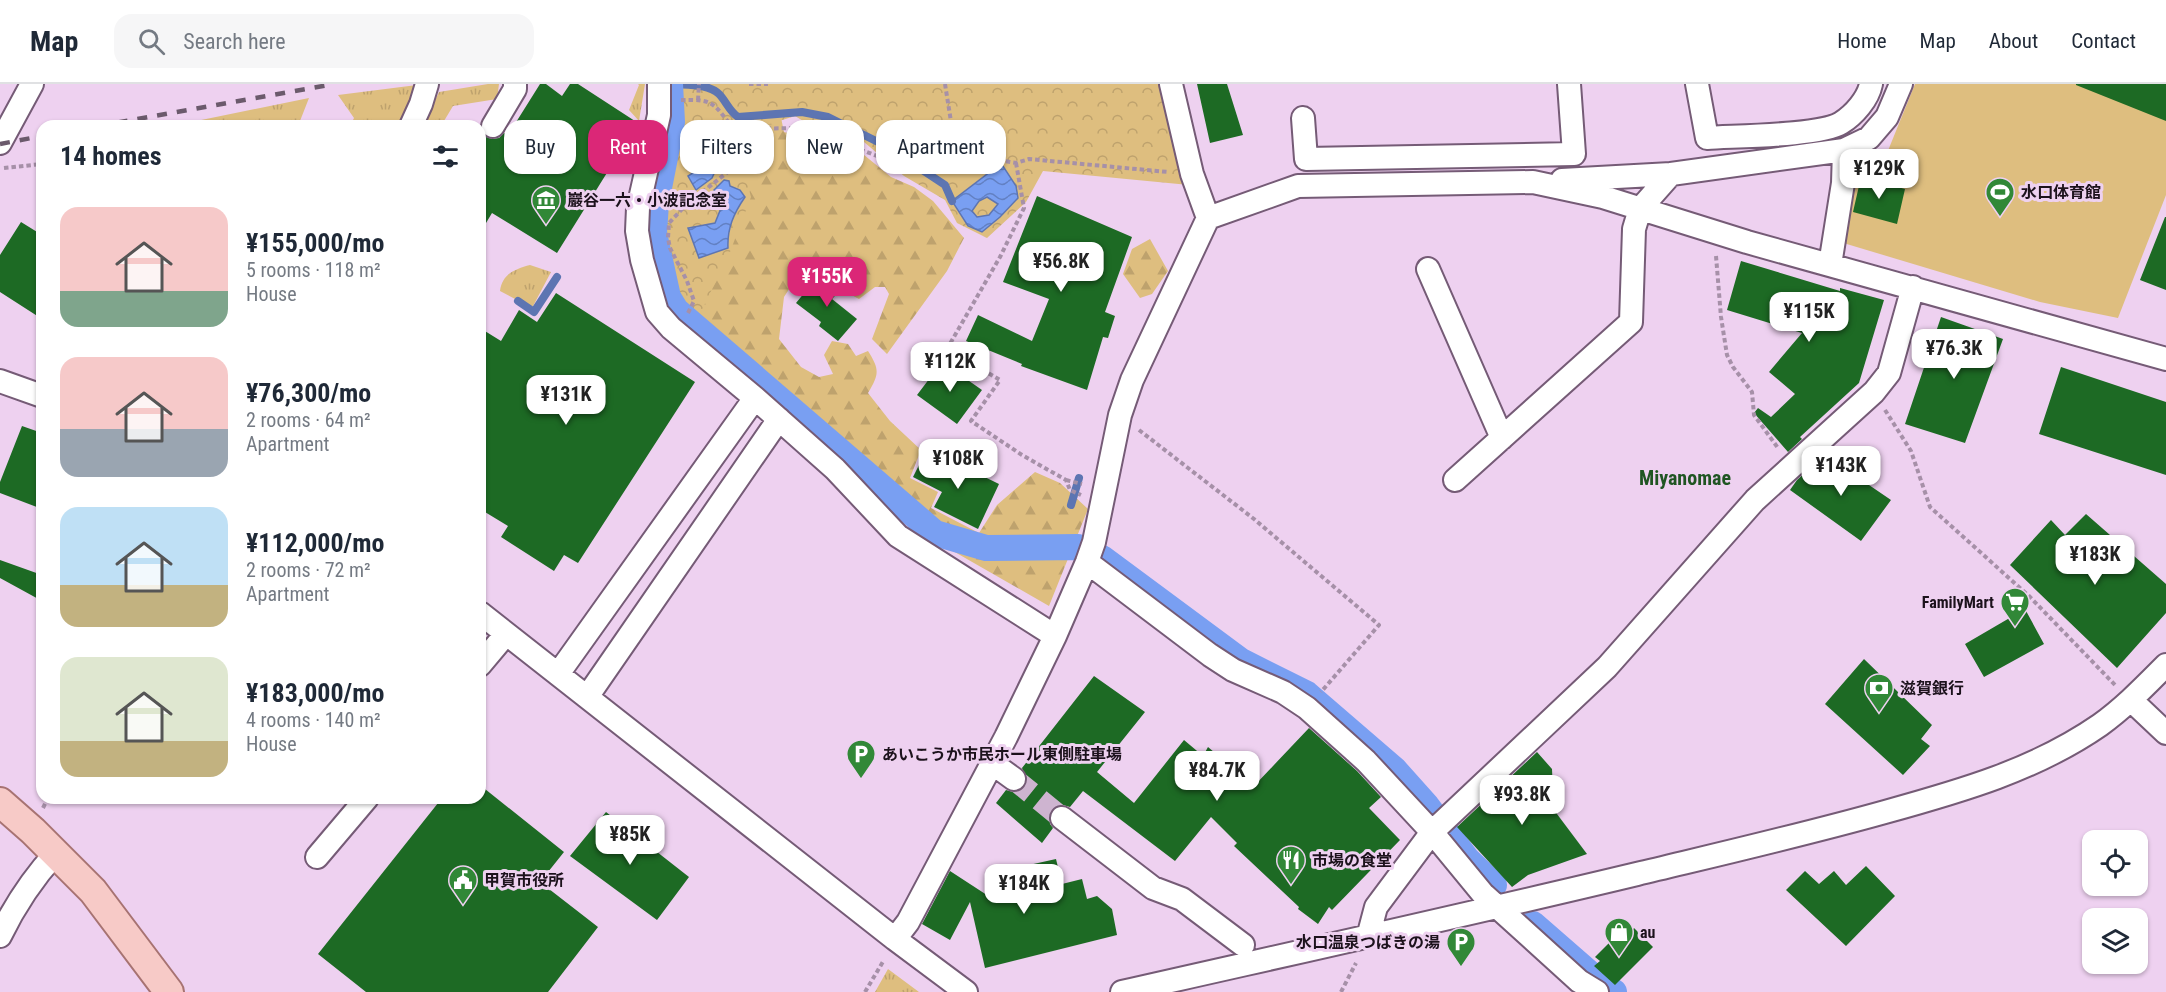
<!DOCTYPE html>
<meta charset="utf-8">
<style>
:root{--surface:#fff;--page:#f6f6f7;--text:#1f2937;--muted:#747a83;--line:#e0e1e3;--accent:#db2777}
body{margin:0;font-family:"Roboto Condensed","Noto Sans JP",sans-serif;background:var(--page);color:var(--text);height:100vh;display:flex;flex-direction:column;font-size:22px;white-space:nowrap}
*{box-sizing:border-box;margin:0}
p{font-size:20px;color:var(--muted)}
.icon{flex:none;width:33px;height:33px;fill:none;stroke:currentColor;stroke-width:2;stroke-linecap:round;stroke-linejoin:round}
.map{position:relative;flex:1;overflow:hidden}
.drawer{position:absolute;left:36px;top:36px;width:450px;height:684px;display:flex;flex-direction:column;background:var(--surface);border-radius:18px;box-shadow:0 2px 4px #0004}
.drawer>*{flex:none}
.hud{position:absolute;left:504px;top:36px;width:570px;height:54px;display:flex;gap:12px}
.tools{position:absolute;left:2082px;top:746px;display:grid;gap:12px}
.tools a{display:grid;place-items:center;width:66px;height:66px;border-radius:12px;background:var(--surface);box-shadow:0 2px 4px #0004;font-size:30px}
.price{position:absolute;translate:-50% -51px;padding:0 14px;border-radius:12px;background:#fff;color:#222;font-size:20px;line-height:39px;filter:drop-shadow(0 2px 3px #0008)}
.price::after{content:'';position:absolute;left:50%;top:36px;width:18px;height:14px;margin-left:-9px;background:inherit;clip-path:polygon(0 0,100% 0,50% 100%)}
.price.current{background:var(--accent);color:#fff}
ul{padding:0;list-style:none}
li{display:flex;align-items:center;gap:18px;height:150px;padding:0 24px}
li span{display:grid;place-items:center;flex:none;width:168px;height:120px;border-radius:18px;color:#555}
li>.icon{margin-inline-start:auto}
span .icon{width:72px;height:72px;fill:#fffc;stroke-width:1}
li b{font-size:26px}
h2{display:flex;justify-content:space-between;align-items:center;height:72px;padding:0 24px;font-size:26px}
.tag{padding:0 21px;border-radius:18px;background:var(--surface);box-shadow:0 2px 4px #0004;font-size:21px;line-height:54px}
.tag.current{background:var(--accent);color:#fff}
header{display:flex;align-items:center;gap:36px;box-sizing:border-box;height:84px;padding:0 30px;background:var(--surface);border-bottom:2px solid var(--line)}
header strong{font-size:28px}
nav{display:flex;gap:33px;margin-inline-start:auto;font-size:21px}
.search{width:420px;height:54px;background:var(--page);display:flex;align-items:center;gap:15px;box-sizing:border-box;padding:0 21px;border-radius:18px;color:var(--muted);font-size:22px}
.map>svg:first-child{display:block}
</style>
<header>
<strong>Map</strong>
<div class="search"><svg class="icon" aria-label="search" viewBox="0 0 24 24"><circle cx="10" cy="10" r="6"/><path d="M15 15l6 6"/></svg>Search here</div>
<nav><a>Home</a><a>Map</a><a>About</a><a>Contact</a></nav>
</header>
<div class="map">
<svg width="2166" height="908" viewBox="0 0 2166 908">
<defs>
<pattern id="grass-tufts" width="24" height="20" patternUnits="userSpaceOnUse" patternTransform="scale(1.5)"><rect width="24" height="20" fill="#debe7f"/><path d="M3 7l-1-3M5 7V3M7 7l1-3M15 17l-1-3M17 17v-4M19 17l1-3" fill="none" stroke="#bea26d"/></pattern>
<pattern id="forest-firs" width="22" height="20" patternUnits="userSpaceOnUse" patternTransform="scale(1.5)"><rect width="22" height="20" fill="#debe7f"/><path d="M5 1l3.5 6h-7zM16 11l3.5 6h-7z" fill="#bea26d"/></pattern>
<pattern id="park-crowns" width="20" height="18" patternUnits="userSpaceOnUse" patternTransform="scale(1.5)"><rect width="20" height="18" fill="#debe7f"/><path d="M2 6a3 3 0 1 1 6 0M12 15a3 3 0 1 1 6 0" fill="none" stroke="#bea26d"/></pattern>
<pattern id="water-waves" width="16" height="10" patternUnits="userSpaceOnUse" patternTransform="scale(1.5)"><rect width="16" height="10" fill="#799ff2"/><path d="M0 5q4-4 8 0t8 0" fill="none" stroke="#6280c3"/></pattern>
</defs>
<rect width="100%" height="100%" fill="#eed1f0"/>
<path fill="url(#grass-tufts)" d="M488 0H499L497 15 453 22 441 42H423L439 8Z
M638 0H645L639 37 629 26 639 1Z
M417 1 410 23 398 42H350L354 34 338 11Z
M309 14 300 37 303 42H232L228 39 212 42H172Z
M530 181 551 188 532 224 500 207C502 190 515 185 530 181Z
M888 885 919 908H875Z"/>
<path fill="url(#forest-firs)" d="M779 24 784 48 823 59 858 66 891 93 914 103 933 117 964 154 947 187 887 270 872 255 889 210 885 203H875L859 215 802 185 784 213 779 255 801 283 819 293 833 290 824 271 832 257 848 260 856 272 868 267C880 286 879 290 868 309L890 337 921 366 910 394 938 408 931 424 979 449 997 421 1035 388 1060 399 1088 425 1049 522 939 459 708 266 663 218 648 141 657 86Z
M1150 155 1168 187 1152 210 1140 214 1123 190 1132 165Z"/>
<path fill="url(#park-crowns)" d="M666 0H1168L1189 101 1043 87 1026 118 987 154 957 139 945 116 904 92 864 58 828 52 795 32 745 48 739 67 751 113 730 168 697 236 667 204 654 147 655 75Z"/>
<path fill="#debe7f" d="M1915 0H2166V111L2118 234 2040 218 1840 158 1849 82 1883 79Z"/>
<path fill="url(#water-waves)" stroke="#5d75b2" stroke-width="1.5" fill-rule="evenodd" d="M702 41 722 58 721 74 714 77 717 83 712 94 696 106 688 92 696 87V74L702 69 706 60 693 51Z
M992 78 1003 82 1016 102 1018 114 1000 133 982 148 968 142 952 117 991 87ZM987 113 998 120 989 131 977 133 972 127 979 117Z
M724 96 729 97 730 102 740 106 745 113C734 129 727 144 728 164L699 174 688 144 715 139 723 119 714 106Z"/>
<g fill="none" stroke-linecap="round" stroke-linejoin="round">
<path stroke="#5d75b2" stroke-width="8" d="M675 0C688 1 709 0 719 10 726 17 729 27 738 33L802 28 828 33 886 62 945 101 952 117
M518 217 534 228 557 193
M1071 421 1079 394
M1055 462 1057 456"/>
<path stroke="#799ff2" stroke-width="26" d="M670 0 672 38 656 119 654 149 668 213 676 226 935 449 986 464 1078 463 1102 474 1241 577 1307 610 1394 685 1427 722 1467 775 1494 801
M1533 840 1603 901 1614 908"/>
</g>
<path fill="#1d6a24" d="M540 0H546L562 12 570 0H578L638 39 557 169 492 129 480 149V44L486 53 492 55 499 54 504 49 508 51Z
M1197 0H1227L1243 51 1210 59Z
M2076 0H2166V37L2076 1Z
M1861 93 1905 105 1897 140 1853 128Z
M1037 112 1132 153 1105 228 1115 232 1108 254 1103 253 1087 306 1021 282 1022 280 966 257 978 231 1032 257 1049 215 1003 198Z
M2165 133H2166V206L2140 196Z
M21 138 42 151V235L0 208V171Z
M1741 177 1840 207V204L1884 216 1859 299 1800 353 1802 355 1788 368 1754 329 1758 324 1771 333 1795 310 1769 288 1802 249 1727 226Z
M826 190 842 204 832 215 857 235 838 257 819 242 821 238 796 219 810 202 814 206Z
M556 209 695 298 578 479 564 471 554 487 501 453 508 442 480 425V244L501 257 519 226 537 238Z
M1941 233 2003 255 1965 359 1905 340Z
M942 278 982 306 957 340 917 311Z
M2061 283 2166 318V391L2039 350Z
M22 342 42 349V425L0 409V398Z
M925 369 954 383 956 379 999 400 978 445 934 423 942 408 913 393Z
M1825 371 1891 416 1861 457 1790 406 1797 396Z
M2086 430 2166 500V529L2117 584 2010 481 2051 436 2065 451Z
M0 476 42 491V517L0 494Z
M2025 525 2044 560 1984 593 1965 560Z
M1864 575 1932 641 1921 655 1930 662 1903 691 1825 620Z
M1094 592 1145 628 1097 688 1134 719 1184 656 1203 672 1208 663 1254 702 1309 644 1357 687 1381 713 1369 724 1400 756 1332 826 1329 823 1318 840 1298 825 1299 823 1234 762 1237 759 1211 733 1175 777 1083 707 1070 723 1063 721 1052 725 1049 733 1050 740 1053 744 1042 759 996 719 1006 706 1013 708 1025 703 1027 696 1022 684Z
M1537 668 1552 685 1553 708 1545 714 1587 770 1528 791 1512 803 1457 743Z
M480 701 564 768 540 798 598 843 548 908H366L318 870 442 714H480Z
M606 728 689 793 657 836 570 772Z
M1056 775 1062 800 1082 795 1087 815 1097 812 1112 825 1117 851 985 884 970 818 950 856 922 840 950 787 993 815 1027 808 1020 783Z
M1866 782 1895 812 1846 862 1786 806 1805 787 1819 800 1834 787 1846 801Z
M1634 844 1653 863 1615 901 1594 882 1600 877 1595 873 1615 853 1621 858Z"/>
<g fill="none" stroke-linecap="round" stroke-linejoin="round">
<path stroke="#ceb4d0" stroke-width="22" stroke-dasharray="22 11" stroke-linecap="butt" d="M1014 695 1062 734"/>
<g stroke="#755b76" stroke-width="26">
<path id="minor" d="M659 0V31L638 124 637 147 642 176 657 228 671 244 755 314 835 385 898 452 1055 552
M1697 0 1707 54C1735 52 1820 52 1841 39 1854 31 1868 15 1871 0
M1303 34 1306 75 1574 70 1569 0
M411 42 421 20 427 0
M493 42 515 5V0
M0 59 32 0
M1562 96 1671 90
M1208 134 1298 102 1533 98 1603 113 1747 158 2166 275
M1830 181 1843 99 1844 66
M1428 185 1502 354
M0 297 42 312
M1455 396 1631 238 1634 145 1640 125 1671 90 1844 66 1869 54 1887 33 1901 0
M1087 478 1210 571 1233 586 1283 608 1307 624 1366 677 1432 748 1483 810 1579 897 1597 908
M480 529 895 855 966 908
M480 581 506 550
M558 590 755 314
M587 613 779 335
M2131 616 2166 649
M992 679 1014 695
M1062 734 1153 804 1182 815 1243 861
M317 773 367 714
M0 852C15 821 32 795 56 769
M1368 853 1376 823 1432 748 1607 583 1755 416 1874 308 1889 289 1913 203
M895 855 908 838 1006 653 1055 552 1087 478 1094 458 1120 331 1132 296 1208 134 1192 90 1171 0
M1122 908C1294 869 1466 831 1637 790 1720 770 1803 751 1885 728 1961 707 2035 686 2100 641 2125 623 2145 602 2166 581"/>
</g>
<g stroke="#a77372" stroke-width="32">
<path id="major" d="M0 718 33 747 93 807 169 908"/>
</g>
<path stroke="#a690a8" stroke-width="4" stroke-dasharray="4.5 3" stroke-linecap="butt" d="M749 0H768
M945 0 958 81
M681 16C716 15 713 20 734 45L805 44 908 84 931 75 983 86 992 75 1016 79 1029 75 1168 88
M698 16 699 0
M1016 79 1024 124 1000 173 947 265 1000 296 971 337 1022 371 1066 396 1070 406 1081 411
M4 84 42 80
M1716 172 1721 233 1727 271 1733 283 1752 308 1754 331 1778 364
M688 229 694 217 687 197 670 164 668 154 669 139 685 122 739 79 734 45
M1885 326 1911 367 1930 423 2029 512 2115 601
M1139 346 1254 435 1379 541 1321 608
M1066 396 1082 400
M43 724 48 714
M865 908 884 876
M1341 908 1356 879"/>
<use href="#minor" stroke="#fff" stroke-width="22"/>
<use href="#major" stroke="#f7cac7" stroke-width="28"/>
<path stroke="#6b5a6c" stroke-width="4.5" stroke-dasharray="10 10" stroke-linecap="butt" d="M98 42 334 0
M0 60 42 52"/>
</g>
<defs>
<g id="stadium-pin" transform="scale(1.5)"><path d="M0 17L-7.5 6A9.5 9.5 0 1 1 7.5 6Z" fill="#318837" stroke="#eed1f0"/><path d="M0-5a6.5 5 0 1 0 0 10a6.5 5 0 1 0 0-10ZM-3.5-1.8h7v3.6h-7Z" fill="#fff"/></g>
<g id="museum-pin" transform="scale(1.5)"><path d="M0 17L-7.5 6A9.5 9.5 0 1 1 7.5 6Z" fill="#318837" stroke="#eed1f0"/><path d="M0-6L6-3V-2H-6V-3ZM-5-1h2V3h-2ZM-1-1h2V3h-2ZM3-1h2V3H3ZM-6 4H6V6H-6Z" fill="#fff"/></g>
<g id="supermarket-pin" transform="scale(1.5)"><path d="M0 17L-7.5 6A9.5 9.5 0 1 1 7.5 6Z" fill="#318837" stroke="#eed1f0"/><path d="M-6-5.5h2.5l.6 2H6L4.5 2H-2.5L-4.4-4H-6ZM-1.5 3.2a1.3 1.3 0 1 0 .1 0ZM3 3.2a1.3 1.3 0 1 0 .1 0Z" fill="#fff"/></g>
<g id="bank-pin" transform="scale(1.5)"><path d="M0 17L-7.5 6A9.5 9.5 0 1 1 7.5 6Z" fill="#318837" stroke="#eed1f0"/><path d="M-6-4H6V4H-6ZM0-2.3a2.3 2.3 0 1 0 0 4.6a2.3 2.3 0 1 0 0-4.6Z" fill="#fff"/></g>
<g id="parking-pin" transform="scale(1.5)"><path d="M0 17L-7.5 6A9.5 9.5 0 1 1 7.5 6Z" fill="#318837" stroke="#eed1f0"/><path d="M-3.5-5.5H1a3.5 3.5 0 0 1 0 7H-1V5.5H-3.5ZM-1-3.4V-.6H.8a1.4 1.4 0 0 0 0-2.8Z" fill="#fff"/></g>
<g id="restaurant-pin" transform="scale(1.5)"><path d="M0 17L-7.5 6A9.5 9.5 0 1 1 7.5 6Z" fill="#318837" stroke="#eed1f0"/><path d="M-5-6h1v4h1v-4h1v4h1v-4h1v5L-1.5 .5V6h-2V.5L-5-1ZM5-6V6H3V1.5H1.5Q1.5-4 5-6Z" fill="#fff"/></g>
<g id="civic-pin" transform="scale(1.5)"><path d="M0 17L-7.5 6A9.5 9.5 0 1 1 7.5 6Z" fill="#318837" stroke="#eed1f0"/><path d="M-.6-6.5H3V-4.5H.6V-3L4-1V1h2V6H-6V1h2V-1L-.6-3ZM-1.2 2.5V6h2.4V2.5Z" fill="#fff"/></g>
<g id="shop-pin" transform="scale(1.5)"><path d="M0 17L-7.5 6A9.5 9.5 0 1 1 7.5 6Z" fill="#318837" stroke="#eed1f0"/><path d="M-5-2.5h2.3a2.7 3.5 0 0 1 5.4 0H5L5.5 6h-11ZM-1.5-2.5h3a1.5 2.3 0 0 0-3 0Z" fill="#fff"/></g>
</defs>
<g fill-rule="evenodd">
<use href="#stadium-pin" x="2000" y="108"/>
<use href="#museum-pin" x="546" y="116"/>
<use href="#supermarket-pin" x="2015" y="518"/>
<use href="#bank-pin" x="1879" y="604"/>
<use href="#parking-pin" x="861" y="670"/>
<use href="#restaurant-pin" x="1291" y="776"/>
<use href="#civic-pin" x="463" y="796"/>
<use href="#shop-pin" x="1619" y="848"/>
<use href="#parking-pin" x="1461" y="858"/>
</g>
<g text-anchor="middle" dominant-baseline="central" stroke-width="6" stroke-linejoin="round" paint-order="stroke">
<g font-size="16" font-weight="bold" fill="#1c121c" stroke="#eed1f0" text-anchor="start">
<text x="2021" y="108">水口体育館</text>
<text x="567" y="116">巖谷一六・小波記念室</text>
<text x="1994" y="518" text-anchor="end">FamilyMart</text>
<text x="1900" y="604">滋賀銀行</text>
<text x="882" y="670">あいこうか市民ホール東側駐車場</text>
<text x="1312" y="776">市場の食堂</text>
<text x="484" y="796">甲賀市役所</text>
<text x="1640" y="848">au</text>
<text x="1440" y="858" text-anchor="end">水口温泉つばきの湯</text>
</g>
<g font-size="20" font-weight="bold" fill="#1f5522" stroke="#eed1f0">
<text x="1685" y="394">Miyanomae</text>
</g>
</g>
</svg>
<div class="tools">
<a><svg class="icon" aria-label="locate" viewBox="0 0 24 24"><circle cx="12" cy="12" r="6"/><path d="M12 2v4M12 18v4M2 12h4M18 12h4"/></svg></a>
<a><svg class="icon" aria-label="layers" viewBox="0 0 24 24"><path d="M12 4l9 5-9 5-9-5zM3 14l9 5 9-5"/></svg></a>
</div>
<b class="price" style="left:1879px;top:116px">¥129K</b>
<b class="price" style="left:1061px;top:209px">¥56.8K</b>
<b class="price current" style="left:827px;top:224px">¥155K</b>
<b class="price" style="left:1809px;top:259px">¥115K</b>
<b class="price" style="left:1954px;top:296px">¥76.3K</b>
<b class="price" style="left:950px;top:309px">¥112K</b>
<b class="price" style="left:566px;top:342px">¥131K</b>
<b class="price" style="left:958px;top:406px">¥108K</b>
<b class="price" style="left:1841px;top:413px">¥143K</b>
<b class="price" style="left:2095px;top:502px">¥183K</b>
<b class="price" style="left:1217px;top:718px">¥84.7K</b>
<b class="price" style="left:1522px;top:742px">¥93.8K</b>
<b class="price" style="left:630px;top:782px">¥85K</b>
<b class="price" style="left:1024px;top:831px">¥184K</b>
<div class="hud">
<a class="tag">Buy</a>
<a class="tag current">Rent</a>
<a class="tag">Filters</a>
<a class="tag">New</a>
<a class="tag">Apartment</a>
</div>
<section class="drawer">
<h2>14 homes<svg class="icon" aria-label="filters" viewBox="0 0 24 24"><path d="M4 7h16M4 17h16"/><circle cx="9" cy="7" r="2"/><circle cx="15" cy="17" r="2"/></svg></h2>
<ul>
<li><span style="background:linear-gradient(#f6c9c9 70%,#7fa58c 0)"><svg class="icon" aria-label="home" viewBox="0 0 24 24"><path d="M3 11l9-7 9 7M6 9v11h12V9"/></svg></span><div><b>¥155,000/mo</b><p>5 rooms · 118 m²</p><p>House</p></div></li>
<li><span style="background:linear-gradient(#f6c9c9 60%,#9aa5b1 0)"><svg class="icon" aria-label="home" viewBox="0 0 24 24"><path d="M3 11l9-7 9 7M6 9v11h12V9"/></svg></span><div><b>¥76,300/mo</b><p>2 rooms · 64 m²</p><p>Apartment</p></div></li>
<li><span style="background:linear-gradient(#bfe0f5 65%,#c2b280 0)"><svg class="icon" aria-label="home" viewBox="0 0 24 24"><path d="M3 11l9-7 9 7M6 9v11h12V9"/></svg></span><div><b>¥112,000/mo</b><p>2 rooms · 72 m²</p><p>Apartment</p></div></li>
<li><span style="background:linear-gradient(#dfe7d0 70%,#c2b280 0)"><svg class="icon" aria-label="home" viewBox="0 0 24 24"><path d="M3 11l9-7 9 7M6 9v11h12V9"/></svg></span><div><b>¥183,000/mo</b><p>4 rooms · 140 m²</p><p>House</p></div></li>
</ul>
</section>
</div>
